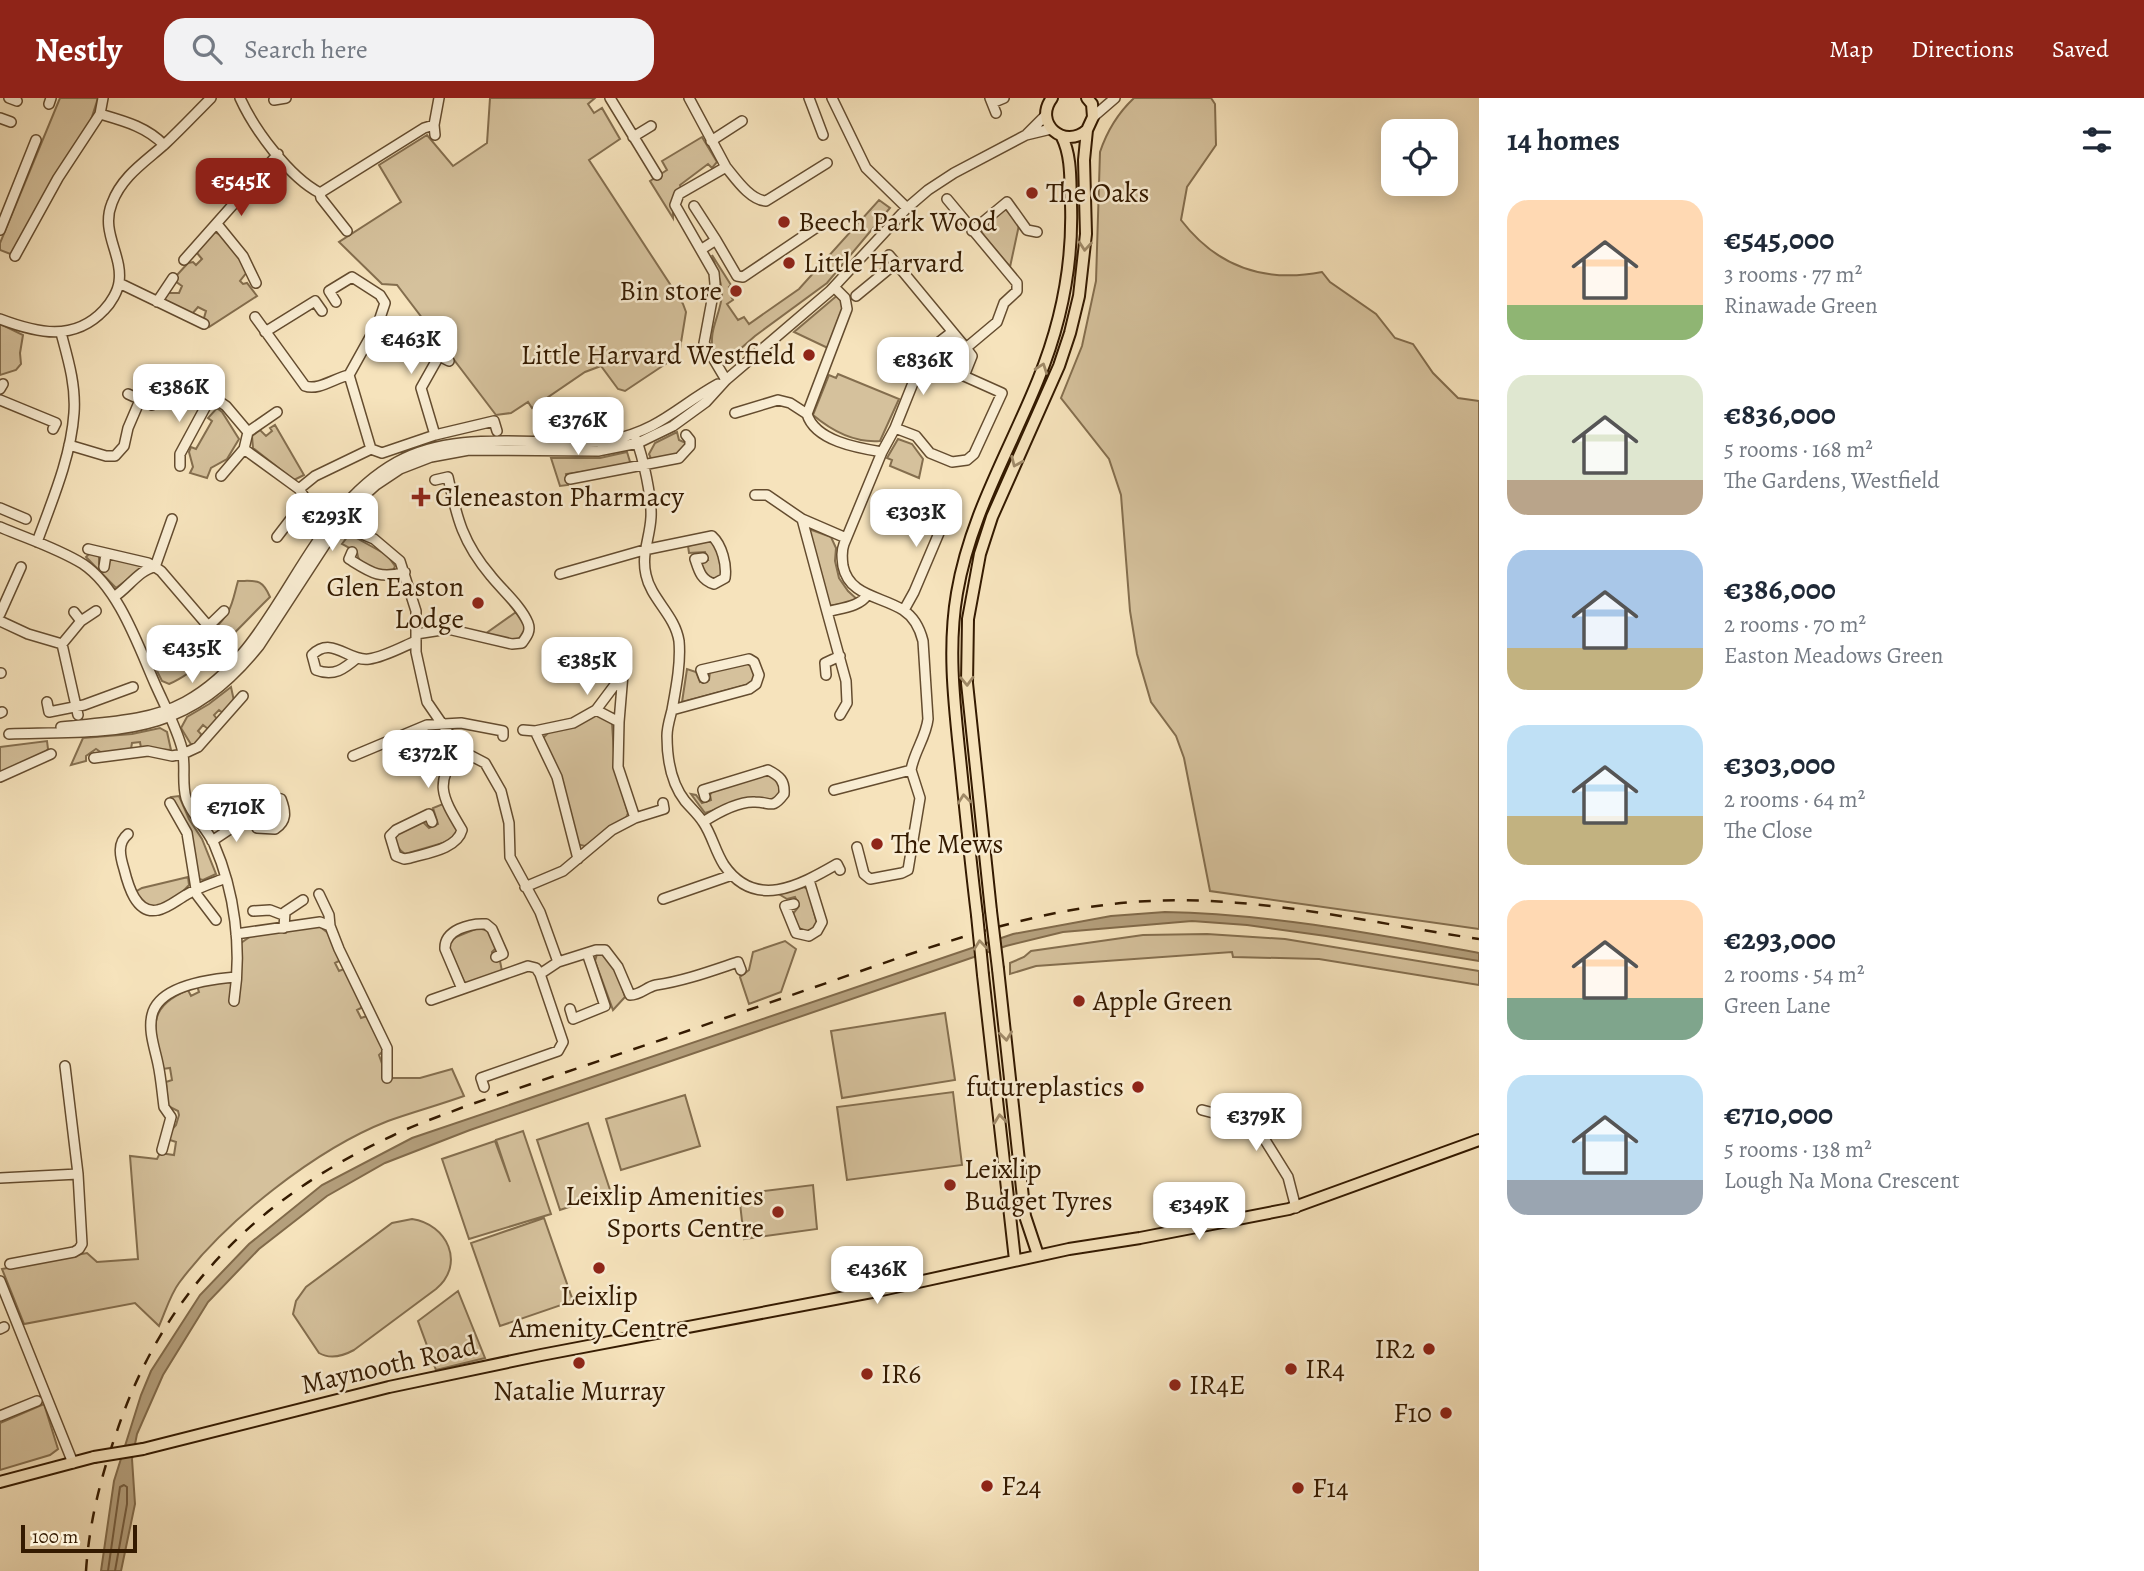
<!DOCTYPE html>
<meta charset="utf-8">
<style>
:root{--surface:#fff;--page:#f2f2f3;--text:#1f2937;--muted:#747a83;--accent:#8f2418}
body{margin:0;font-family:Alegreya,serif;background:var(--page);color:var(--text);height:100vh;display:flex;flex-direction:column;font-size:26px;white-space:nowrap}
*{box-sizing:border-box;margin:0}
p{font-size:23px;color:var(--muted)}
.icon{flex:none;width:38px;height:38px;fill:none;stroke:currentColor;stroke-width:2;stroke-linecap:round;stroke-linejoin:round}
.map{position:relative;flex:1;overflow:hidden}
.side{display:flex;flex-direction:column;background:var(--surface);width:665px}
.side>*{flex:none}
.tools{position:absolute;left:1381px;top:21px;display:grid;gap:14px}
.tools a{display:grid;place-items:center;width:77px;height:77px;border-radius:14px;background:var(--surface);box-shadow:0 4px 18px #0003;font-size:35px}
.scale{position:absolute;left:21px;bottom:18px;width:116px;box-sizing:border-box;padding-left:7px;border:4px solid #341a00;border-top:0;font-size:19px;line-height:24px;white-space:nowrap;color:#341a00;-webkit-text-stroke:5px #f9edd3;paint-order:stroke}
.price{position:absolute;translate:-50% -60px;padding:0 16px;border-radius:14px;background:#fff;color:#222;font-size:23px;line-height:46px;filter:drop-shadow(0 2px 4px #0008)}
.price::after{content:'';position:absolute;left:50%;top:42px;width:21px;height:16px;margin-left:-10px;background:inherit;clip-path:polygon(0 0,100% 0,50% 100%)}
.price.active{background:var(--accent);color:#fff}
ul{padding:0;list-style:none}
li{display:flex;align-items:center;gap:21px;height:175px;padding:0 28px}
li span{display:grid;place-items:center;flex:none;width:196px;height:140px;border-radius:21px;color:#555}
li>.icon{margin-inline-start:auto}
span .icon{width:84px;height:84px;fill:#fffc;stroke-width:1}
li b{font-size:30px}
h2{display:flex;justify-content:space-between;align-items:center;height:84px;padding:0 28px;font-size:30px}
header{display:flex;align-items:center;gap:42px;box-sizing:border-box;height:98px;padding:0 35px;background:var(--accent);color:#fff}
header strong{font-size:33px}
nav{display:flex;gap:38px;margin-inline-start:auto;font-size:24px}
.search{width:490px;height:63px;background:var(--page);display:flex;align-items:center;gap:18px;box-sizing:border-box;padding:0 24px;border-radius:21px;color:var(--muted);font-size:26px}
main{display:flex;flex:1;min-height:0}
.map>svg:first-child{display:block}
</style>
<header>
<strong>Nestly</strong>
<div class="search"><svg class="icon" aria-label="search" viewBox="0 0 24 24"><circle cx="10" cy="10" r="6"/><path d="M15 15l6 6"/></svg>Search here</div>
<nav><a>Map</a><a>Directions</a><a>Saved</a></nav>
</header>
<main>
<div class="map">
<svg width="1479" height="1473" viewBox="0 0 1479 1473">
<rect width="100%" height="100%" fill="#f6e3bc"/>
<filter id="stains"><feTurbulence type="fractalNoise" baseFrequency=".00286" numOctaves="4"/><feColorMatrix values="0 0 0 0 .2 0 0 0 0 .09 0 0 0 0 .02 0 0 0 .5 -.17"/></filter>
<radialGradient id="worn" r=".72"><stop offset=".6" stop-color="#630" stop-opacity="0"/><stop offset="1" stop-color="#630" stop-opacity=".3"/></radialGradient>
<path fill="#d5c19c" stroke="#846e4e" stroke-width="2" d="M60 0H98L90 25 13 157 0 152V145Z
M490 0H595L588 6 594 15 602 10 620 41 589 62 683 206 686 214 679 257 625 293 618 291 601 268 585 274 532 310 528 304 511 315 496 317 397 187 382 186 339 144 401 104 379 67 427 37 453 68 487 45Z
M1134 0H1211L1215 6 1216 47 1187 89 1181 122C1217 169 1265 185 1322 174L1330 184 1376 216 1395 240 1413 246 1433 275 1458 300 1479 303V831L1210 793 1184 660 1176 638 1151 604 1137 556 1130 513 1121 397 1109 361 1061 300 1082 248 1096 183 1100 54C1107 33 1118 15 1134 0Z
M702 39 717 64 712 70 708 66 680 87 681 90 673 99V120L650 83 667 72 662 63Z
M879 102 890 110 827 185 755 238 731 259 713 253C708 232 721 216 722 196 722 182 715 170 712 157L731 187 729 189 733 194 730 196 733 202 727 206 738 222 744 219 749 226 799 191Z
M1005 110 1019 127 1010 169 981 134Z
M214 134C228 137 240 162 247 174L240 183 243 186 247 185 257 198 209 229 204 220 206 213 198 209 192 216 166 205 164 201 166 195H179L182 188 175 183 177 177 188 165 193 164 196 167 202 161 197 155 199 149Z
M840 195 845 200 832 252 794 234Z
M0 226 23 237 20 255 21 266 16 272 0 277Z
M951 241 962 253 945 270 921 274 928 257Z
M838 276 899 301 880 343C854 345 832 333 813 317L829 277 836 280Z
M217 310 222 314 239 341 227 361 211 370 207 380 190 375 193 369 189 354 191 349 196 351 212 323 208 320Z
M275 327 304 377 294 382 253 350 252 338 260 332 266 338 272 333 270 330Z
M677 334 679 342 686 345C682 361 665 360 652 363L649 356 655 345Z
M898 341 912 346 923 361 919 380 890 368 892 362 887 360Z
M627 354 631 367 566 376 568 387 560 388 551 360H600Z
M809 431 831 439 836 450 835 463 839 480 848 493 859 503 829 508Z
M351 437 387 457 395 468 393 473C380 476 358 470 357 454L342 446 348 438Z
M708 442 716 446 723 476 715 482 705 477 700 464 708 462 705 454 689 455 688 448Z
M91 454 99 457V466L106 469 111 460 141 466 144 469 116 490 86 459Z
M238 483C256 483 262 480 270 499 243 525 204 571 169 586L162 583 157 573C179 563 215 536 228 514 233 506 235 493 238 483Z
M516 514 524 524 526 531 522 539 514 542 485 536Z
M746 564 752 566C756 574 756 580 750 586L682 604 687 571 696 574 700 584 709 582 710 574Z
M231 589 234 603 223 615 219 612 214 617 217 621 208 631 203 627 198 633 201 636 200 641 192 648 181 630 187 619 209 606Z
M598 616 612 625 615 670 628 715 626 720 585 748 576 746C569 706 560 677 543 640L549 634 573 628Z
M160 630 167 634 171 652 141 650 140 644 132 645 131 651 102 655 96 651 86 658V663L71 667 83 640 132 636Z
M47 643 48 651 43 658 0 676V649Z
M770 677 779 684V697L774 702 749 701 705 715 691 696 696 697 702 705 711 702 710 697 712 693 754 679Z
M179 698 189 721 202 741 216 776 203 782 199 781 188 732 171 699Z
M443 706 458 734 453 741 443 745 405 756C398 751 393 745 396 736L419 724H423L429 730 438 726 433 710Z
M188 779 189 787C179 799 165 806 150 810L135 794 142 790Z
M804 789 808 791 817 826 814 831 806 834 798 829 793 816 799 808 795 799 787 801 777 795Z
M319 828 328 835 341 862 335 865 339 873 344 871 363 909 357 912 361 920 367 918 383 949V953L379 957 387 980H420L452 971 464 998C439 1007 413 1014 388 1023 316 1051 225 1123 179 1185 170 1197 165 1215 159 1228L135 1205 24 1226 2 1171 87 1155 97 1164 138 1161 130 1058 157 1061 160 1055 174 1057 176 1044 170 1042 169 1035 176 1027 179 1017 178 1013 168 1008 166 984 172 982 170 970 163 971C155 932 144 910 188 892L191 898 199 894 197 888 225 882 240 887 241 845 251 838Z
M478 830 489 833 496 850 492 854 494 861 500 863 502 873 465 886 449 850 451 841Z
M1207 836 1285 841 1479 873V887L1319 861 1233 859 1232 854 1036 868 1010 876V865L1024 859 1031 853 1143 837Z
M785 843 796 851 781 894 749 906 740 879 749 872 753 854Z
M605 854 616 871 625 899 613 912 595 863 597 856Z
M945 915 955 982 842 1000 831 933Z
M953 994 962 1067 847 1082 837 1009Z
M685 997 700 1048 621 1072 606 1021Z
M588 1025 611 1095 560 1112 537 1042Z
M523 1033 551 1116 469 1141 442 1061 495 1043 510 1084 496 1042Z
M813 1087 817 1131 744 1141 739 1096Z
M544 1120 573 1203 500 1228 471 1145Z
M412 1121C447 1126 466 1166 436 1191L354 1252C343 1258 331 1262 319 1255L293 1216 296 1203 306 1189 392 1125Z
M458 1193 485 1260 436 1272 418 1223Z
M44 1306 58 1351 50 1357 0 1372V1325Z"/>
<path fill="#b49f7c" stroke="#816a4a" stroke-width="2" d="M1165 814C1272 816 1375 836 1479 855V863L1326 838 1247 827 1192 823 1063 834 1006 848 470 1032 385 1065 327 1098 259 1151 208 1204 163 1277 137 1336 132 1361 135 1406 121 1473H101L114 1383 141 1297 151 1273 200 1197 249 1146 322 1087 412 1040 1013 836 1111 818Z"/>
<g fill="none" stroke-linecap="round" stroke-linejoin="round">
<path stroke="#745c3e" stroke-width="2" d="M108 1473 120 1389 124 1387 127 1389V1406L115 1473"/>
<g stroke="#644c2f" stroke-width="12">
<path id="minor" d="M9 0 17 3
M240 0C254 31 289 79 320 95L321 100 347 133
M610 0 657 77
M689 0 726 69 679 96 675 107 714 175 715 186 704 245 726 282
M809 0 823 37
M832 0 866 70 907 110
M990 0 996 15
M274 2 286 0
M992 5 1004 0
M49 6 51 0
M100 16C124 23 147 29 164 47
M1093 19 1115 0
M0 20 11 24
M1027 36 1046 17
M435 37 434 27 439 0
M633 39 651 28
M711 43 742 23
M726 69C736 81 750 102 766 103L827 65
M320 95 424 30 434 27
M694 108 716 142 702 151
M217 126 243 158 256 185
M0 132 36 42
M972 133 1007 104 1027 132 1037 134
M716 142 737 178 743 179 820 127
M889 157 966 250 997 224 1004 205 1017 193V185L947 101
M15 158 58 80 100 16 103 0
M184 162 278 56
M119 185 204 226
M834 189 845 200 847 211 807 316C815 343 858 350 882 354L844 446C841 454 842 460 843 468 849 498 881 498 903 512 914 519 920 531 923 543L928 621C926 639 914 654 911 672
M856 198 896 165
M157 204 173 180
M336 204 329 193 352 179 380 197 385 205 379 223 349 277
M255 219 305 288C318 293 335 280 349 277
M0 221C37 235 74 244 104 212 111 205 118 193 119 184 123 157 100 134 112 105 122 78 145 64 165 46 181 31 196 15 211 0
M265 234 315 203 322 213
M349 277 371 351
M209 290 214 300 226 308 248 334
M0 291 3 286
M128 296 152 307
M0 302 56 325 53 331
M277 314 248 334 244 351 299 391 315 415 328 427
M735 315 778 302 790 305 807 316
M895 330 916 338 930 355 952 364 967 362 974 356 1002 295 964 278 972 258 966 250
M435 337 421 290 439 258 449 263
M636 341C643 359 652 400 651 419 650 440 641 456 646 477 651 501 675 517 679 543 681 565 676 590 672 612 670 620 667 629 667 638 667 661 671 685 685 703 691 710 698 716 703 724 712 737 715 753 724 767 755 812 799 788 837 766L840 772
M69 347 106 358H115L124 348 128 330 140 302
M882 354 895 330 925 255 952 234
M180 368V356L207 306 214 300
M221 378 244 351
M570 381 679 360 690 348V342L686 337
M299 391 315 378 371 351 382 355 435 337 494 323 497 333
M755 397H767L802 421 846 440
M0 410 26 421
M802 421 827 514C840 510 860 509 867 497
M334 427H341L374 441 400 463 416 513V554L427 604 460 652 485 665 501 693 509 725 510 759 540 814 558 864 540 876
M0 429C28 441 57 450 83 466 119 490 139 550 156 588 165 608 175 627 181 647 187 664 181 683 186 700 192 718 206 729 214 746 235 794 242 851 234 903
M277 439 300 409 307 405
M37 444C52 403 71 359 74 315 76 287 68 261 61 235
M88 451 148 465 155 469 172 421
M352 454 349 461C370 474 380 482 405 474
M104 469 106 456
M560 476 644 452 712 438C722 447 727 467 725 480L714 486C701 482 699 473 695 461L703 460
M114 499C128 490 140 471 155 469L161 473 209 529
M904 512 914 494 953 402
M74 514 81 523
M827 514 846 583 847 605 840 617
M0 516 21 469
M0 523 28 536 62 546 78 617
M416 536 448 531 512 546 522 545C527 538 531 533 528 525 521 508 503 493 491 478 463 445 457 421 448 379L435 382
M62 546 81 523 96 513
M357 560C344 571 334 579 316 572L312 557C332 537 348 564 369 561 384 559 402 549 416 543
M168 562 191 545 224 513
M0 575H1
M623 576 626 553
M826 577 825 565 840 558
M47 604 49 614 84 607 133 589
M596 612 619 624
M672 612 749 591 756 586 759 577 754 564 749 561 701 572 704 580
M0 615 2 614
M61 629C103 624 148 624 185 604 283 550 300 418 397 364 447 336 509 344 563 344 579 344 596 345 611 342 660 332 678 308 718 286
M523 632 535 633
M9 636C118 633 184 641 259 548L347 413 376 387 400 371 431 359 469 352 598 353 638 345 673 328 706 304 726 282 830 193 907 110 928 92 954 75 1026 37 1051 31
M353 658 427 627 461 625 503 633V638
M94 660 148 653 172 658 183 656 198 649 243 598
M0 679 51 656
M834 692 911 672 920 700 908 772 902 775 870 781 864 776 857 749
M170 705 187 735 197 797 216 822
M432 724 429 716 396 732 390 738 396 758 404 761 410 760C427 755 457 751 462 732 441 697 434 685 460 652
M703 724C717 715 738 703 755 704 771 704 772 712 784 696 785 683 780 678 768 672L703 692 705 699
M128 736C117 745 120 758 124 771 128 787 136 817 158 812 168 810 177 802 186 797 199 789 213 785 226 780
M212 743 242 723 268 698 281 701C286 714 287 723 275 731L257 730
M578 761 557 679 535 633 573 625 596 612 623 576 619 624 618 669 635 720
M525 789 563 773 612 732 635 720 664 711 663 705
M319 796 329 817 330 828 339 851 387 950V980
M663 801 732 777
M794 806 785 808 796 835 809 838 817 833 822 824 809 782
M253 813 270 812 283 817
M284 830 285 814 303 802
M236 836 320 824 330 828
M558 864 596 852H605L618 869 630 897C641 897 646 889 656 887 684 883 711 873 738 864L741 872
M462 891 445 851C444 832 470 825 486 826L492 831 503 856 496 859
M431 902 528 868 536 870 540 876 563 944 558 953 481 980 484 989
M570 911 573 921 605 908 587 855
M1202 1012 1225 1018 1265 1042 1288 1079 1296 1110
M162 1052 171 1019 164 1009C162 994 161 980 158 966 155 951 148 933 152 917 159 887 211 881 236 879
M0 1080 78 1076
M10 1166 74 1154 79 1151 82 1146 78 1076 65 968
M0 1183 73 1365
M0 1231 4 1229
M0 1318 37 1303"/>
</g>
<g stroke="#341a00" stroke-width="14">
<path id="major" d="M1052 0C1033 25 1064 52 1087 32
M991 813 967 585 968 521 980 456 992 419 1059 268 1070 235 1079 198 1086 136 1084 62 1087 32 1093 19 1092 6 1087 0
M977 817C971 768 966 719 961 670 955 611 947 553 957 495 970 418 1009 354 1038 282 1061 226 1073 167 1071 106 1070 84 1072 59 1062 39
M998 871 1025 1118 1038 1157
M983 877 1015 1162
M143 1351 389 1289 541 1257 877 1193 1069 1151 1140 1140 1289 1111 1479 1042
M0 1384 94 1359"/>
</g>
<use href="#minor" stroke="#f9edd3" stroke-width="9"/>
<use href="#major" stroke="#f6e3bc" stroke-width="10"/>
<path stroke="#341a00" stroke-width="2.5" stroke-dasharray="12 12" stroke-linecap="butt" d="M86 1473C89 1425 101 1378 117 1333 164 1193 259 1099 392 1038 416 1026 441 1018 466 1008 581 969 697 930 812 890 917 854 1021 813 1133 804 1250 795 1364 824 1479 841"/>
<g stroke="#341a00" stroke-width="14" stroke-linecap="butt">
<path id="major-bridge" d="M991 813 998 871
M977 817 983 877
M94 1359 143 1351"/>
</g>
<use href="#major-bridge" stroke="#f6e3bc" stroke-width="10"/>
</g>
<defs><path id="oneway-chevron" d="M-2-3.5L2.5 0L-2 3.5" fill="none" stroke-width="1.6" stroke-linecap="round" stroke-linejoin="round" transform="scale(1.75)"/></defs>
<g stroke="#9f8967">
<use href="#oneway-chevron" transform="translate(1085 148) rotate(95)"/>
<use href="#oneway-chevron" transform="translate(1042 270) rotate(-70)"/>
<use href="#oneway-chevron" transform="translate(1016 364) rotate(114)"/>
<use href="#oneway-chevron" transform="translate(967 583) rotate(88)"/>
<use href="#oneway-chevron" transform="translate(964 701) rotate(-96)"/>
<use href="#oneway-chevron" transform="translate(980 847) rotate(-96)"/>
<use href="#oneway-chevron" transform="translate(1006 938) rotate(83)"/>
<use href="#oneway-chevron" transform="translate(1000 1021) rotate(-97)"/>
</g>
<g fill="#8f2418" stroke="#f9edd3" stroke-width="2.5">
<circle cx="1032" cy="95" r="7"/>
<circle cx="784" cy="124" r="7"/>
<circle cx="789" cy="165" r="7"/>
<circle cx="736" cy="193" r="7"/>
<circle cx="809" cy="257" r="7"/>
<path d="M417.5 388.5h7v7h7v7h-7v7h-7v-7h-7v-7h7z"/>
<circle cx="478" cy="505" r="7"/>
<circle cx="877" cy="746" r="7"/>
<circle cx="1079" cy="903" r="7"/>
<circle cx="1138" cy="989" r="7"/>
<circle cx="950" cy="1087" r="7"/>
<circle cx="778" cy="1114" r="7"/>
<circle cx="599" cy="1170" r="7"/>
<circle cx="1429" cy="1251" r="7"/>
<circle cx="579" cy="1265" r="7"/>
<circle cx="1291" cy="1271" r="7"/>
<circle cx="867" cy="1276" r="7"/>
<circle cx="1175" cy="1287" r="7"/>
<circle cx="1446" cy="1315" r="7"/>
<circle cx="987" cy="1388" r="7"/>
<circle cx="1298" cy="1390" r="7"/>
</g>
<g text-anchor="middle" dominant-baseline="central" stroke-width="5" stroke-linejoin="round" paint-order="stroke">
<g font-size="28" fill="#341a00" stroke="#f9edd3" text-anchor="start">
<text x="1046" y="95">The Oaks</text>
<text x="798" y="124">Beech Park Wood</text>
<text x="803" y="165">Little Harvard</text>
<text x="722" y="193" text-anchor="end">Bin store</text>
<text x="795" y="257" text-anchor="end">Little Harvard Westfield</text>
<text x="435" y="399">Gleneaston Pharmacy</text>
<text x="464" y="489" text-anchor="end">Glen Easton<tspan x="464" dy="32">Lodge</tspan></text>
<text x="891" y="746">The Mews</text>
<text x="1093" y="903">Apple Green</text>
<text x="1124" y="989" text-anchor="end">futureplastics</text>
<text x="964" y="1071">Leixlip<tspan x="964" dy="32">Budget Tyres</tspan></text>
<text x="764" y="1098" text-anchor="end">Leixlip Amenities<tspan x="764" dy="32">Sports Centre</tspan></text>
<text x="599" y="1198" text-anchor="middle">Leixlip<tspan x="599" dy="32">Amenity Centre</tspan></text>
<text x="1415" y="1251" text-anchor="end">IR2</text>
<text x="1305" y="1271">IR4</text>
<text x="881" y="1276">IR6</text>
<text x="1189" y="1287">IR4E</text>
<text x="579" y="1293" text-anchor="middle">Natalie Murray</text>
<text x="1432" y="1315" text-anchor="end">F10</text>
<text x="1001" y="1388">F24</text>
<text x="1312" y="1390">F14</text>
</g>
<g font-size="28" fill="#341a00" stroke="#f9edd3">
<text transform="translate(389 1267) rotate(-13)">Maynooth Road</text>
</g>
</g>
<rect width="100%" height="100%" filter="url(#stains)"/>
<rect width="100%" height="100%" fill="url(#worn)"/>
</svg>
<div class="tools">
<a><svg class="icon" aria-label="locate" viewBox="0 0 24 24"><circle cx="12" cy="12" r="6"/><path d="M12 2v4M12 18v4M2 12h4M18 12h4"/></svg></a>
</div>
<div class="scale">100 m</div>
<b class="price active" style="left:241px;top:120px">€545K</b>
<b class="price" style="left:411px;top:278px">€463K</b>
<b class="price" style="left:923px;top:299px">€836K</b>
<b class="price" style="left:179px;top:326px">€386K</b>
<b class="price" style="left:578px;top:359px">€376K</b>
<b class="price" style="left:916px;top:451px">€303K</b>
<b class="price" style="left:332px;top:455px">€293K</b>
<b class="price" style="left:192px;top:587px">€435K</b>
<b class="price" style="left:587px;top:599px">€385K</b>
<b class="price" style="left:428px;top:692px">€372K</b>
<b class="price" style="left:236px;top:746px">€710K</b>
<b class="price" style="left:1256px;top:1055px">€379K</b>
<b class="price" style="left:1199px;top:1144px">€349K</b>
<b class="price" style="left:877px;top:1208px">€436K</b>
</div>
<section class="side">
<h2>14 homes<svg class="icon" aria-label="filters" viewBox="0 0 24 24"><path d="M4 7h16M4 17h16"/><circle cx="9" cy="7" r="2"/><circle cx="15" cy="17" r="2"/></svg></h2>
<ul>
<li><span style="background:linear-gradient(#ffd9b3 75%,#8fb573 0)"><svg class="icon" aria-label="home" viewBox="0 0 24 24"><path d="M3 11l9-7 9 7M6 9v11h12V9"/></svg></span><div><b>€545,000</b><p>3 rooms · 77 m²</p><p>Rinawade Green</p></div></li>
<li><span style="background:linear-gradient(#dfe7d0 75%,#b9a48a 0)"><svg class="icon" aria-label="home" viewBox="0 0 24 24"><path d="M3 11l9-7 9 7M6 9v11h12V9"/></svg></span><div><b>€836,000</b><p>5 rooms · 168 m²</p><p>The Gardens, Westfield</p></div></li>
<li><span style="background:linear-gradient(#a9c7e8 70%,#c2b280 0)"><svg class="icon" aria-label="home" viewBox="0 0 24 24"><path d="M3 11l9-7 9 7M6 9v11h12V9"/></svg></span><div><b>€386,000</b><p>2 rooms · 70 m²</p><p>Easton Meadows Green</p></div></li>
<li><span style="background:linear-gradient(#bfe0f5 65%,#c2b280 0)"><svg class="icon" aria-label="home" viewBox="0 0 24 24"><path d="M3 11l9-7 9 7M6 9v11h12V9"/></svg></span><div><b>€303,000</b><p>2 rooms · 64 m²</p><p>The Close</p></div></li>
<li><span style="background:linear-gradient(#ffd9b3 70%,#7fa58c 0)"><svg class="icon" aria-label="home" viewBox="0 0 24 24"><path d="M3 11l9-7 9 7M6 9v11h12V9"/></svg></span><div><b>€293,000</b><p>2 rooms · 54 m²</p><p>Green Lane</p></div></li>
<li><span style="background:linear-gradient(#bfe0f5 75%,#9aa5b1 0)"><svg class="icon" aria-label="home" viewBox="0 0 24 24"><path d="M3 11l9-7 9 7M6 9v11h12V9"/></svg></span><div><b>€710,000</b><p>5 rooms · 138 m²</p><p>Lough Na Mona Crescent</p></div></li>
</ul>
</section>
</main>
